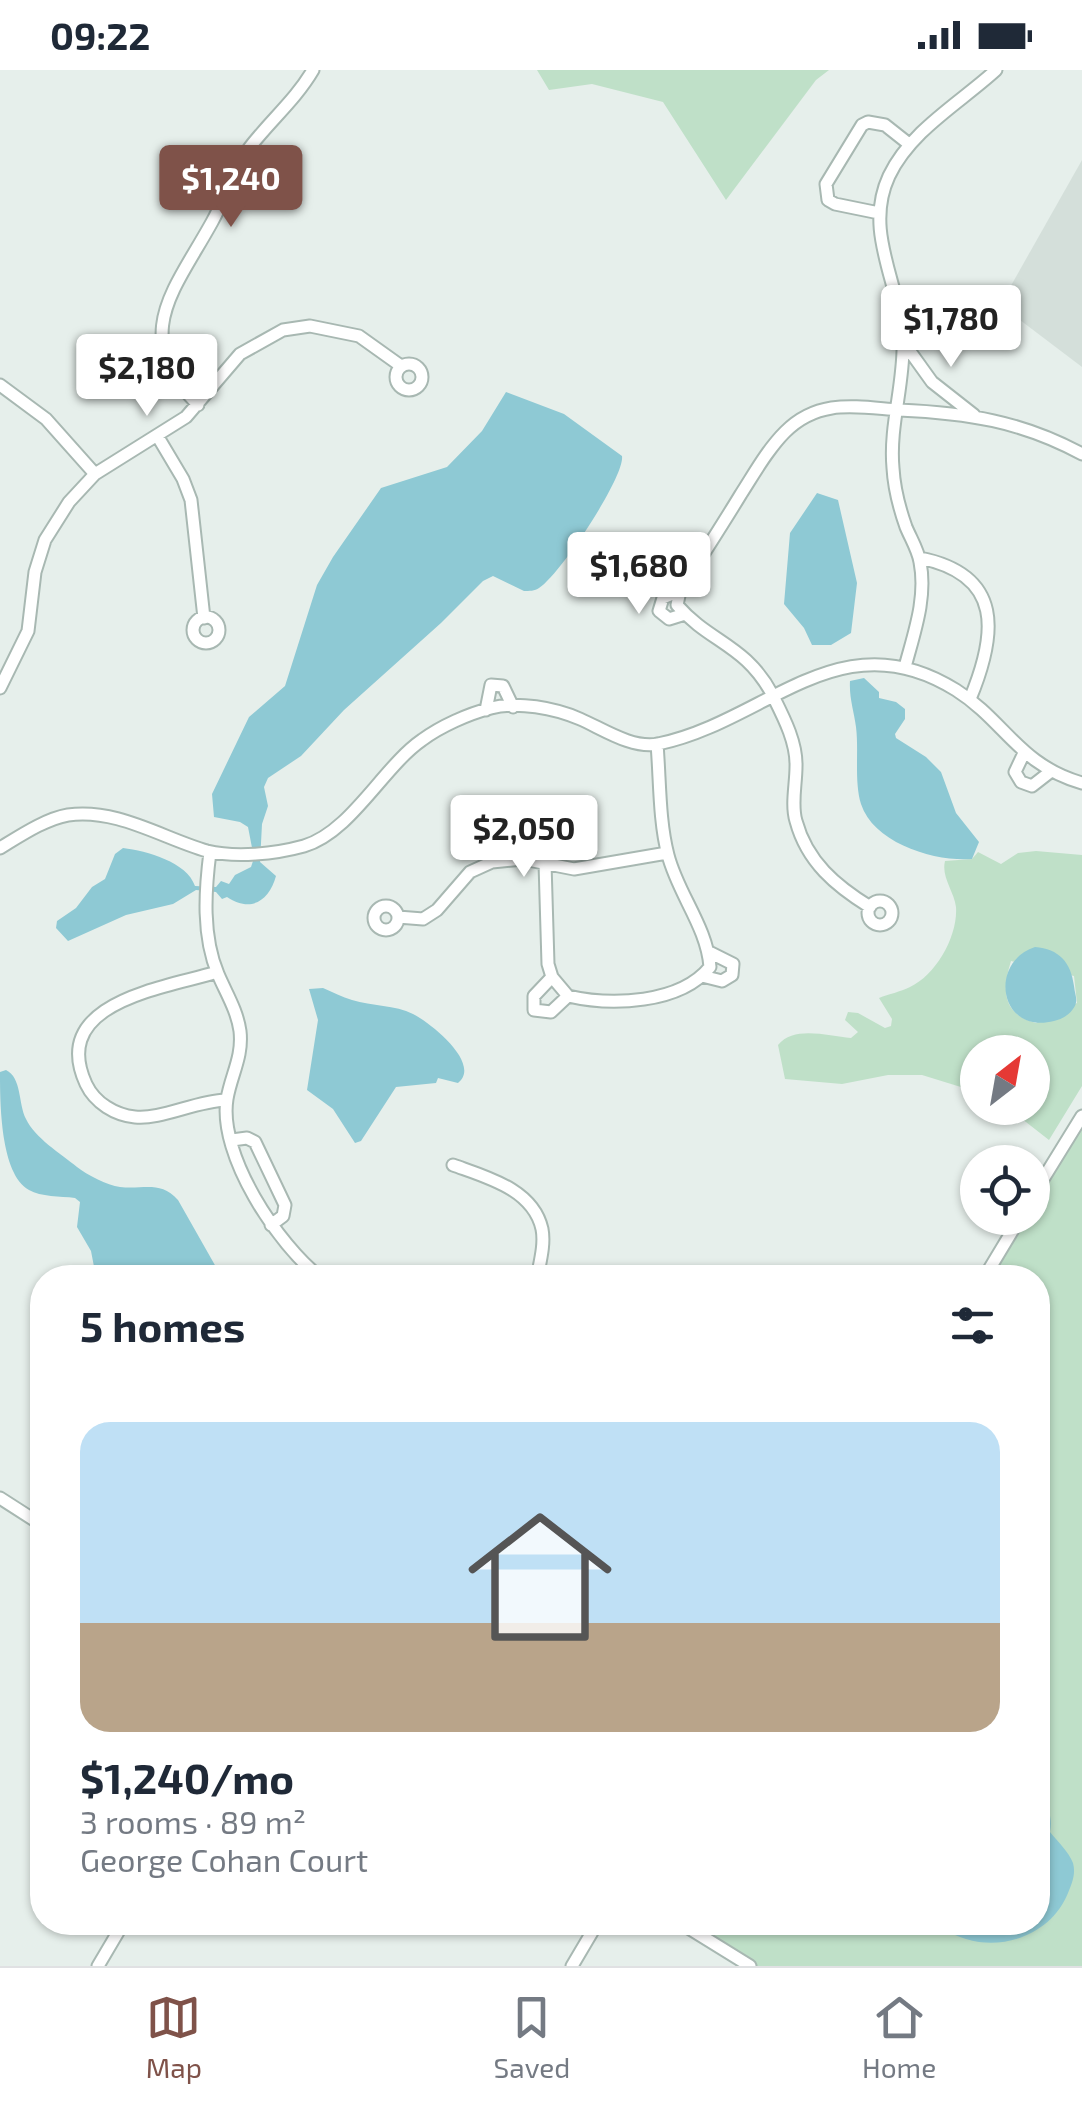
<!DOCTYPE html>
<meta charset="utf-8">
<style>
:root{--surface:#fff;--page:#f6f6f7;--text:#1f2937;--muted:#747a83;--line:#e0e1e3;--accent:#7f5249}
body{margin:0;font-family:"Exo 2",sans-serif;background:var(--page);color:var(--text);height:100vh;display:flex;flex-direction:column;font-size:38px;white-space:nowrap}
*{box-sizing:border-box;margin:0}
p{font-size:32px;color:var(--muted)}
.icon{flex:none;width:55px;height:55px;fill:none;stroke:currentColor;stroke-width:2;stroke-linecap:round;stroke-linejoin:round}
.map{position:relative;flex:1;overflow:hidden}
.panel{position:absolute;left:30px;top:1195px;width:1020px;height:670px;display:flex;flex-direction:column;background:var(--surface);border-radius:40px;box-shadow:0 2px 8px #0004}
.panel>*{flex:none}
.needle{width:65px;rotate:31deg}
.controls{position:absolute;left:960px;top:965px;display:grid;gap:20px}
.controls a{display:grid;place-items:center;width:90px;height:90px;border-radius:50%;background:var(--surface);box-shadow:0 2px 8px #0004;font-size:50px}
.price{position:absolute;translate:-50% -85px;padding:0 22px;border-radius:10px;background:#fff;color:#222;font-size:32px;line-height:65px;filter:drop-shadow(0 2px 5px #0008)}
.price::after{content:'';position:absolute;left:50%;top:60px;width:30px;height:22px;margin-left:-15px;background:inherit;clip-path:polygon(0 0,100% 0,50% 100%)}
.price.current{background:var(--accent);color:#fff}
ul{padding:0;list-style:none}
li{display:grid;align-content:center;gap:20px;height:530px;padding:0 50px}
li span{display:grid;place-items:center;height:310px;border-radius:30px;color:#555}
li>.icon{margin-inline-start:auto}
span .icon{width:180px;height:180px;fill:#fffc;stroke-width:1}
li b{font-size:42px}
h2{display:flex;justify-content:space-between;align-items:center;height:120px;padding:0 50px;font-size:42px}
.status{display:flex;justify-content:space-between;align-items:center;height:70px;padding:0 50px;background:var(--surface);direction:ltr}
.status svg{height:28px;fill:currentColor}
.menu{display:flex;justify-content:space-around;align-items:center;height:140px;border-top:2px solid var(--line);background:var(--surface);font-size:28px;color:var(--muted)}
.menu a{display:grid;justify-items:center;gap:5px}
.menu .current{color:var(--accent)}
.map>svg:first-child{display:block}
</style>
<div class="status"><b>09:22</b><svg viewBox="0 0 49 12"><path d="M0 12V9h3v3zM5 12V6h3v6zM10 12V3h3v9zM15 12V0h3v12zM26 1h20v11H26zM47 4h2v5h-2z"/></svg></div>
<div class="map">
<svg width="1082" height="1896" viewBox="0 0 1082 1896">
<rect width="100%" height="100%" fill="#e6efeb"/>
<path fill="#d4dfda" d="M1082 90V297L1000 235Z"/>
<path fill="#bfe0c8" fill-rule="evenodd" d="M537 0H829L816 10 726 130 663 32 592 14 549 20Z
M1036 781 1082 785V1016L1049 1070 1008 1038H1032V982H978L977 1022 922 1005H888L842 1014 785 1009 778 975C794 955 828 966 851 968L858 962 845 950 848 942 858 943 885 958 891 956 892 949 879 928C889 924 900 922 910 917 936 905 958 866 956 837 954 821 941 807 945 791L972 789 978 782 1001 794 1018 783ZM1011 891 1074 906 1077 933 1036 953C1002 944 1002 920 1011 891Z
M1082 1045V1896H749L679 1853 1038 1852V1208L984 1207 1020 1148H1032L1033 1127Z"/>
<path fill="#8ec9d4" d="M506 322 564 344 622 386C625 407 559 506 539 518 535 521 529 521 524 521L493 506 483 511 441 553 344 640 301 686 268 708 264 717 268 736 262 754 260 792 276 806C269 831 251 843 227 827L222 829 216 822 196 820 173 834 126 845 68 871 56 858 57 851 76 838 92 817 105 809 115 784 123 778C147 781 187 792 195 816L216 817 221 811 229 814 235 805 251 797 254 788 248 757 240 752 214 747 212 724 249 647 285 616 317 515 333 487 381 418 447 397 482 361Z
M817 423 838 430 857 513 851 563 831 575H812L804 558 784 534 790 463Z
M864 608 879 622V628L896 632 905 639V649L895 664 896 668 926 687 941 702 956 743 979 772 972 789C936 792 874 774 861 734 854 711 859 681 856 657 854 641 849 628 850 611Z
M1035 877C1059 879 1071 892 1074 916 1075 926 1079 931 1073 939 1068 946 1062 949 1054 951 999 965 988 892 1035 877Z
M323 918C333 922 342 927 352 930 372 936 395 935 413 944 431 953 482 994 458 1013L438 1008 436 1013 396 1017 361 1071 355 1073 333 1039 307 1020 318 950 309 919Z
M6 1000C22 1008 18 1033 26 1049 35 1068 60 1083 77 1097 87 1105 107 1115 120 1117 143 1120 160 1110 178 1130L216 1197 215 1207H96L91 1181 77 1157 80 1132 75 1128C60 1126 41 1127 29 1120 0 1104 0 1031 0 1002Z
M1038 1724C1048 1736 1053 1746 1050 1762 1057 1771 1069 1782 1073 1793 1076 1804 1072 1813 1068 1823 1054 1858 1016 1877 979 1872 962 1870 943 1859 928 1853L1038 1852Z"/>
<g fill="none" stroke-linecap="round" stroke-linejoin="round">
<g stroke="#a8b8b2" stroke-width="15">
<path id="minor" d="M879 143 835 134 828 130 826 114 862 55 868 52 885 55 909 74
M904 273 932 312 974 345
M396 307a13 13 0 1 1 26 0a13 13 0 1 1-26 0Z
M0 315 46 349 95 404
M198 335C129 265 174 221 212 152 226 127 233 99 250 77 271 50 296 29 313 0
M158 367 183 409 191 430 204 548
M920 488C1004 505 997 564 970 629
M680 521 663 528 659 541 669 549 685 544
M193 560a13 13 0 1 1 26 0a13 13 0 1 1-26 0Z
M905 597C914 563 927 528 920 492 918 480 911 469 906 457 900 440 894 416 893 398 889 355 905 312 903 269 900 213 863 162 889 106 911 60 960 33 996 0
M0 618 28 561 35 502 45 470 69 432 95 404 186 347 240 284 283 260 310 256 359 266 401 296
M486 640 491 615 503 616 513 637
M1024 683 1015 702 1021 712 1032 716 1050 702
M0 778C20 766 45 749 68 745 117 738 162 768 207 781 236 788 275 784 304 776 351 762 383 697 422 670 441 656 468 644 491 638 517 631 555 638 580 649 603 659 632 679 658 674 766 652 840 547 956 620 1005 651 1019 695 1082 713
M210 782C205 821 202 866 218 904 226 923 237 940 240 961 243 987 231 1005 227 1029 218 1085 278 1175 321 1208
M545 793 548 894 552 907 568 926C611 936 680 934 710 897 707 857 678 824 668 785 659 751 660 710 657 674
M868 843a12 12 0 1 1 24 0a12 12 0 1 1-24 0Z
M374 848a12 12 0 1 1 24 0a12 12 0 1 1-24 0Z
M870 837C836 816 807 792 796 751 791 735 796 714 796 697 797 672 783 646 772 624 745 574 710 573 677 535L680 521C700 489 721 457 741 424 754 404 767 380 785 362 819 328 857 337 899 340 967 343 1021 351 1082 384
M398 847 423 849 437 840 470 802 492 792 523 789 574 799 667 783
M217 902C167 918 48 931 86 1014 95 1033 115 1045 135 1047 160 1050 196 1031 226 1030
M702 906 722 911 732 905 733 894 709 882
M552 907 534 926V940L551 942 568 926
M232 1070 247 1068 255 1072 285 1135 283 1146 271 1155
M453 1095C486 1107 533 1119 542 1159 545 1174 540 1192 537 1208
M1032 1127 1082 1046
M984 1208 1020 1148
M0 1428 42 1455
M679 1852 750 1896
M98 1896 124 1852
M572 1896 598 1852"/>
</g>
<use href="#minor" stroke="#fff" stroke-width="11"/>
</g>
</svg>
<div class="controls">
<a><svg class="needle" viewBox="-14 -14 28 28"><path d="M0-13l5 13h-10z" fill="#e53935"/><path d="M0 13l5-13h-10z" fill="#747a83"/></svg></a>
<a><svg class="icon" aria-label="locate" viewBox="0 0 24 24"><circle cx="12" cy="12" r="6"/><path d="M12 2v4M12 18v4M2 12h4M18 12h4"/></svg></a>
</div>
<b class="price current" style="left:231px;top:160px">$1,240</b>
<b class="price" style="left:951px;top:300px">$1,780</b>
<b class="price" style="left:147px;top:349px">$2,180</b>
<b class="price" style="left:639px;top:547px">$1,680</b>
<b class="price" style="left:524px;top:810px">$2,050</b>
<section class="panel">
<h2>5 homes<svg class="icon" aria-label="filters" viewBox="0 0 24 24"><path d="M4 7h16M4 17h16"/><circle cx="9" cy="7" r="2"/><circle cx="15" cy="17" r="2"/></svg></h2>
<ul>
<li><span style="background:linear-gradient(#bfe0f5 65%,#b9a48a 0)"><svg class="icon" aria-label="home" viewBox="0 0 24 24"><path d="M3 11l9-7 9 7M6 9v11h12V9"/></svg></span><div><b>$1,240/mo</b><p>3 rooms · 89 m²</p><p>George Cohan Court</p></div></li>
</ul>
</section>
</div>
<nav class="menu">
<a class="current"><svg class="icon" aria-label="map" viewBox="0 0 24 24"><path d="M3 6l6-2 6 2 6-2v14l-6 2-6-2-6 2zM9 4v14M15 6v14"/></svg>Map</a>
<a><svg class="icon" aria-label="saved" viewBox="0 0 24 24"><path d="M7 4h10v16l-5-4-5 4z"/></svg>Saved</a>
<a><svg class="icon" aria-label="home" viewBox="0 0 24 24"><path d="M3 11l9-7 9 7M6 9v11h12V9"/></svg>Home</a>
</nav>
